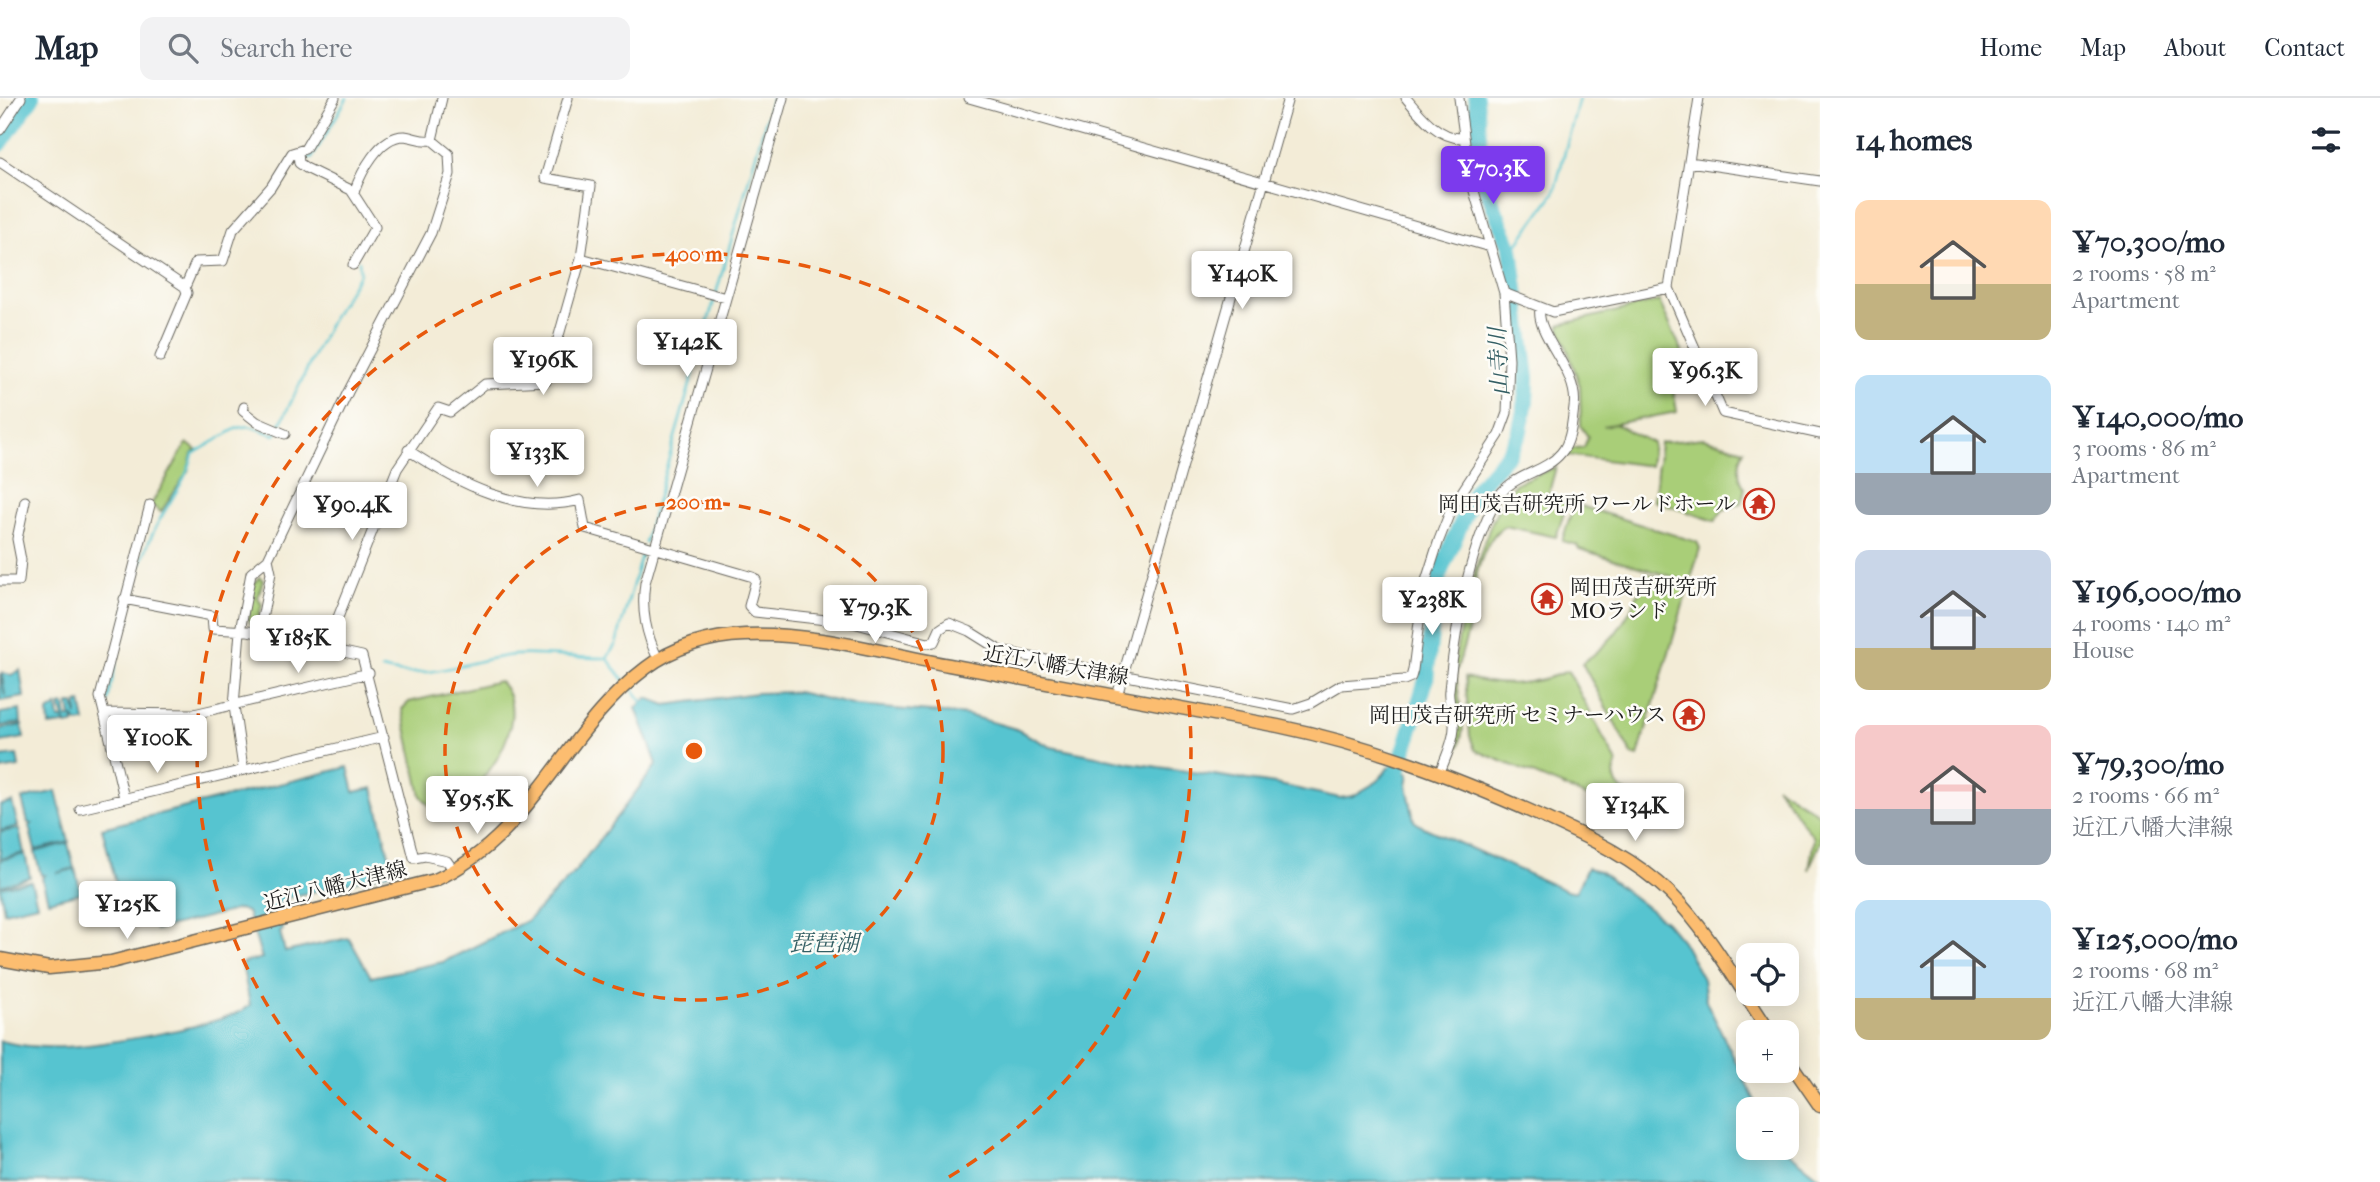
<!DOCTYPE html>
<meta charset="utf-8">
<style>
:root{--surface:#fff;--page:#f2f2f3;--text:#1f2937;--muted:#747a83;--line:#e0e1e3;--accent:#7c3aed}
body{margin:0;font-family:"IM FELL French Canon","Noto Serif JP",serif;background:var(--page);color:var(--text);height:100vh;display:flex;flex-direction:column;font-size:26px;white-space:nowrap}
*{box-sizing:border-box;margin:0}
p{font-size:23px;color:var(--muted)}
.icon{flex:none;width:38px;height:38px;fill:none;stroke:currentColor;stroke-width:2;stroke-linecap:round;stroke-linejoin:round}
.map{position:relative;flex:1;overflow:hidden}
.drawer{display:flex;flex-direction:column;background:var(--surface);width:560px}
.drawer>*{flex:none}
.fabs{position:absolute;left:1736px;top:845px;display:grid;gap:14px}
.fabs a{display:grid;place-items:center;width:63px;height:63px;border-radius:14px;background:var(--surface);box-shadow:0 4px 18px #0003;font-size:35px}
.price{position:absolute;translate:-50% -60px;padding:0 16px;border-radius:7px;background:#fff;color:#222;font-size:23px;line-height:46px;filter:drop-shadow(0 2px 4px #0008)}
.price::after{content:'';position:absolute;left:50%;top:42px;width:21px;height:16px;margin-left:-10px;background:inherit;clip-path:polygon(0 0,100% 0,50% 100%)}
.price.current{background:var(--accent);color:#fff}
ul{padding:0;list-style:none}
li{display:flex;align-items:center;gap:21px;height:175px;padding:0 35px}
li span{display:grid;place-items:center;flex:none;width:196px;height:140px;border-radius:14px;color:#555}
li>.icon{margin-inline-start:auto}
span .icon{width:84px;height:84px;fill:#fffc;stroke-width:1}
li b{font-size:30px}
h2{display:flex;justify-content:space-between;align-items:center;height:84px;padding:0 35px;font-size:30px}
header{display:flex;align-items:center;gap:42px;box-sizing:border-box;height:98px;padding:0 35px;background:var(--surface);border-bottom:2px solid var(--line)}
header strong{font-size:33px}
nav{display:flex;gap:38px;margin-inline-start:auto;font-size:24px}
.search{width:490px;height:63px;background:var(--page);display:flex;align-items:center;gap:18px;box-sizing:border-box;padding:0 24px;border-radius:14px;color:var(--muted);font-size:26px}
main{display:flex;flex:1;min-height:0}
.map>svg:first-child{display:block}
</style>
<header>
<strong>Map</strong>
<div class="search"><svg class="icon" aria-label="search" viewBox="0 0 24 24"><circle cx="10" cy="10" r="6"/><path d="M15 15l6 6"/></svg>Search here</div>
<nav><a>Home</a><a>Map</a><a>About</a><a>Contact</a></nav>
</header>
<main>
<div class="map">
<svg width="1820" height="1084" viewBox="0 0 1820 1084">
<rect width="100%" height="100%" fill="#fdfcf7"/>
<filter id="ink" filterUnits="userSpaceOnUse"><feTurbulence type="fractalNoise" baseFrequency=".0143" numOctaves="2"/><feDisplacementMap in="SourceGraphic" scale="14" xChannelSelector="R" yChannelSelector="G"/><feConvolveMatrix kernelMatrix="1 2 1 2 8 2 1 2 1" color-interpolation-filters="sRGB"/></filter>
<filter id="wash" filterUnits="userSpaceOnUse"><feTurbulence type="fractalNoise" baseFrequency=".00686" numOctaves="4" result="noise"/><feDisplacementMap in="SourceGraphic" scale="28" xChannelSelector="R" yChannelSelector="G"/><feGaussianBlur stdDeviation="1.57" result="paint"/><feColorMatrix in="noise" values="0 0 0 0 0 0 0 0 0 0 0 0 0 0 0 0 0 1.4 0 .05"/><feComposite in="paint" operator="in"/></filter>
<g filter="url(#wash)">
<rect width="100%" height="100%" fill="#f3ecd7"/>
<path fill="#a9ce78" stroke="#62754a" stroke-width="2" d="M1659 203 1687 264 1669 266 1677 314 1603 328 1615 326 1653 345 1650 368 1566 357 1569 351 1584 349 1588 339 1581 328 1580 288 1559 227Z
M1703 340 1744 352C1738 365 1736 378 1745 390L1741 405 1723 412 1715 423 1654 403 1660 345Z
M187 345 196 352 192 356 188 373 161 414 151 407Z
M1556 369 1548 398 1567 406 1556 439 1505 428C1482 439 1474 489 1467 513L1471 523 1456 575 1463 631 1459 649 1455 647C1462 626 1453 614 1452 594 1452 550 1482 427 1509 393L1516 385Z
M1574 406 1697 444 1700 450 1690 484 1579 451 1577 447 1562 443Z
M1645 475 1689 487 1638 658 1632 657 1582 565C1616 543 1634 513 1645 475Z
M259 479 263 482 258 500 262 507 257 524 251 526C244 516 251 488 259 479Z
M1568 573 1617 665C1610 681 1617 695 1635 696L1650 725 1475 652 1470 638 1465 579C1501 590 1533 587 1568 573Z
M499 583C538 619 478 712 430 708L421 698 402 611 409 604Z
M1776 688 1820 717V744L1809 772 1814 740Z"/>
<path fill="#57c4d0" stroke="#3a7076" stroke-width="2" d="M20 572 24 599 0 603V575L5 598 2 575 11 577Z
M797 594 857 608 967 617 1016 631 1051 649 1131 665 1275 686 1340 700 1353 698 1378 683 1388 669 1409 676 1407 687 1414 723 1423 729 1569 794 1576 793 1587 770 1599 773 1666 824 1682 843 1703 881 1706 903 1759 1011 1748 1012V1050H1783L1820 1079V1084H0V943C21 948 43 950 65 949 98 948 230 927 250 907L242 865 262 860 247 814 239 811 156 832 152 820 126 826 102 730 348 669 354 694 373 690 393 774 283 801 277 809 283 832 280 834 285 854 349 840 371 879 376 878 443 864 528 822 574 775 657 666 636 610 647 600 666 607 757 595Z
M81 604 85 624 77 625 73 618 74 626 66 627 60 608 65 607 67 620 71 619 69 606H74L77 618V605Z
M57 608 59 621H64L65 626 49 628 48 614Z
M20 612 21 625 0 628V615Z
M22 627 24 640 0 644V631Z
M17 657 19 669 0 672V659Z
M56 693 69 744 35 752 29 728 32 726 28 725 22 701Z
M12 704 18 728 0 733V707Z
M19 731 24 755 0 761V734Z
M68 745 74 770 57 775 75 771 81 795 48 803 42 780 45 777H41L35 754Z
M25 756 30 779 0 788V762Z
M31 783 37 806 4 814 0 789Z"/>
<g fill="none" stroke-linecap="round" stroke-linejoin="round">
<path stroke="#57c4d0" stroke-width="2.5" d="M303 63 304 58 312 60 347 0
M1510 148 1518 145 1554 95 1579 0
M645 444 772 0
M607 560 624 582
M607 560 616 546 643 451
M382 571C429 584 469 561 515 557 546 555 576 561 607 560
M631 589 644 606
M108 603C119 548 129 488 152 437 164 409 186 386 193 356L237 330 249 328 275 337 330 224 360 175 359 163"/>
<path stroke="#57c4d0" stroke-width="16" d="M0 46 32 0
M1397 693 1398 673 1426 582 1435 494 1441 472 1475 393 1508 356 1519 337 1526 303 1527 280 1511 151 1483 82 1476 0"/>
</g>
</g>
<g filter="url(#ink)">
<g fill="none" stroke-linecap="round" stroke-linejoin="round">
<g stroke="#67655d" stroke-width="11">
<path id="minor" d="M969 0 1490 149
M1406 0C1420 17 1439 41 1463 40
M1699 0 1669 190 1723 315 1820 336
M0 32 21 0
M298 55 299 65 306 70 351 92 375 129 353 167
M0 64 185 189
M1689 64 1820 83
M354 94C361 75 379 38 404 38 414 39 422 44 432 42
M581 160 726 200
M1504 195 1553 214 1669 190
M160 259 187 195 185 189 196 164 223 163 233 132 271 89 292 55 305 51 335 0
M244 309 243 313 257 324 285 336
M408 352C457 385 520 418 580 402L585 430 753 479 756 482 749 508 755 514 853 525 928 545 934 544 940 531 949 525 969 533 1001 553 1293 611 1311 605 1341 587 1404 582 1411 579 1413 572 1423 492 1439 442 1452 409 1499 337 1507 315 1509 261 1504 195 1469 76 1459 0
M150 407 100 599 104 615 194 616 369 575
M0 483H19L21 462 17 441 25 403
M124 501 212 518 213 531 248 533 362 558 414 760 425 758 447 763 454 773
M259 536 271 475 268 461
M325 552 397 371 438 310 450 314 485 286 546 283 581 160 591 88 545 80 568 0
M658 561C646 536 641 513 645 485L783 0
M1117 598 1288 0
M104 615 124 700
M243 670 234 608 240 533 251 475 268 461 348 294 431 135 450 76 449 56 432 42 442 0
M1440 674C1445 661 1454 643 1454 629 1455 616 1447 604 1449 592 1455 533 1468 453 1497 401 1512 375 1544 376 1561 355 1571 344 1572 324 1574 309 1580 274 1535 237 1540 211
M80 711 384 639"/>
</g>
<g stroke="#67655d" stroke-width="15">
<path id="major" d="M0 861 49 870 111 864 435 782C533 738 563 632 646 570 673 549 711 538 745 537 813 534 883 555 949 567 1059 588 1169 607 1278 628 1370 647 1454 679 1539 717 1587 739 1633 759 1671 796 1710 835 1739 889 1770 934
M1787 960 1820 1008"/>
</g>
<use href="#minor" stroke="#fff" stroke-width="9"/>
<use href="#major" stroke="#fcbd6f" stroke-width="12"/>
</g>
</g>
<g fill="none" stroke="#e8590c" stroke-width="3.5" stroke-dasharray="12 9">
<circle cx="694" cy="653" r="249"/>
<path d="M446 1083A497 497 0 1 1 942 1083"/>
</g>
<defs>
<g id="temple-ring" transform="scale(1.575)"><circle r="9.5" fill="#fdfcf7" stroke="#c8321e" stroke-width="1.5"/><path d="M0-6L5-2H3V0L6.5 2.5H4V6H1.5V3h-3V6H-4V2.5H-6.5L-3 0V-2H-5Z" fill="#c8321e"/></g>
</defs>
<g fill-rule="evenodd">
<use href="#temple-ring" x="1759" y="406"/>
<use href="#temple-ring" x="1547" y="501"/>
<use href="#temple-ring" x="1689" y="617"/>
</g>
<g text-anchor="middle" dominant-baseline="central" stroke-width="5" stroke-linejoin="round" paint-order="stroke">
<g font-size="21" fill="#1c1c1c" stroke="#fdfcf7" text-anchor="end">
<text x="1736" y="406">岡田茂吉研究所 ワールドホール</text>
<text x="1570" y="489" text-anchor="start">岡田茂吉研究所<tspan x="1570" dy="24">MOランド</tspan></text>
<text x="1666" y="617">岡田茂吉研究所 セミナーハウス</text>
</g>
<g font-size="21" fill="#1c1c1c" stroke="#fdfcf7">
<text transform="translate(1056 567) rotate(10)">近江八幡大津線</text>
<text transform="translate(335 788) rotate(-14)">近江八幡大津線</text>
</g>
<g font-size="23" font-style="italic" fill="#345f64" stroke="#fdfcf7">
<text transform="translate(1499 264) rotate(-93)">山寺川</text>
<text x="824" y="845">琵琶湖</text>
</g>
</g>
<circle cx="694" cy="653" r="10" fill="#e8590c" stroke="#fdfcf7" stroke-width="3.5"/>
<g font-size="21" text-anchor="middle" font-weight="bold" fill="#e8590c" stroke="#fdfcf7" stroke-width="5" stroke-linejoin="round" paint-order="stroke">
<text x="694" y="163">400 m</text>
<text x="694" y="411">200 m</text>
</g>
</svg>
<div class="fabs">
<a><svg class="icon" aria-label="locate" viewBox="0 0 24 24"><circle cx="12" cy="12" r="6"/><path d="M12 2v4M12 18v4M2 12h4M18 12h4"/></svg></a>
<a>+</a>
<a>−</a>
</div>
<b class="price current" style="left:1493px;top:108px">¥70.3K</b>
<b class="price" style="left:1242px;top:213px">¥140K</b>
<b class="price" style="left:687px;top:281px">¥142K</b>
<b class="price" style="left:543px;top:299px">¥196K</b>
<b class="price" style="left:1705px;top:310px">¥96.3K</b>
<b class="price" style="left:537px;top:391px">¥133K</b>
<b class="price" style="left:352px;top:444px">¥90.4K</b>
<b class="price" style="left:1432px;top:539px">¥238K</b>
<b class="price" style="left:875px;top:547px">¥79.3K</b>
<b class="price" style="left:298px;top:577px">¥185K</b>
<b class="price" style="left:157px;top:677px">¥100K</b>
<b class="price" style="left:477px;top:738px">¥95.5K</b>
<b class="price" style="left:1635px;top:745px">¥134K</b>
<b class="price" style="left:127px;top:843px">¥125K</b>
</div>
<section class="drawer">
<h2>14 homes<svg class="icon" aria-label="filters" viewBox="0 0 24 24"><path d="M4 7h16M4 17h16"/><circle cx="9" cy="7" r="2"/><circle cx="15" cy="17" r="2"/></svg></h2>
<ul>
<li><span style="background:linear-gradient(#ffd9b3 60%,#c2b280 0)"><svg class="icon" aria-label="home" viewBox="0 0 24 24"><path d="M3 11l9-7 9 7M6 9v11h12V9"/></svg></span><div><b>¥70,300/mo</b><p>2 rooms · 58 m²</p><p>Apartment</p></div></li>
<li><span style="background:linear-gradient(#bfe0f5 70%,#9aa5b1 0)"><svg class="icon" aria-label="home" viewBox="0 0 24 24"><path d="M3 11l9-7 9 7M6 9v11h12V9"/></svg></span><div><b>¥140,000/mo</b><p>3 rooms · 86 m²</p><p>Apartment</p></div></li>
<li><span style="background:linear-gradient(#c9d6e8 70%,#c2b280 0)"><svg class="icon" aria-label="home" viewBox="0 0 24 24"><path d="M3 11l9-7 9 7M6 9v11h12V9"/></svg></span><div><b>¥196,000/mo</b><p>4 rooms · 140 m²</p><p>House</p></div></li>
<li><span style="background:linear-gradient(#f6c9c9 60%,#9aa5b1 0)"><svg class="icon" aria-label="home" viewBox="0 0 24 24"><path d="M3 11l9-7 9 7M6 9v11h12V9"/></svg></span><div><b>¥79,300/mo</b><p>2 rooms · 66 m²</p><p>近江八幡大津線</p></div></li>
<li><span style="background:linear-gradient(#bfe0f5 70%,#c2b280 0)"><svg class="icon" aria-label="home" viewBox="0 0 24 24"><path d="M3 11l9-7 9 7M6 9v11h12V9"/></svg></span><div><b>¥125,000/mo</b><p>2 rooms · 68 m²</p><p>近江八幡大津線</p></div></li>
</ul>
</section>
</main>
